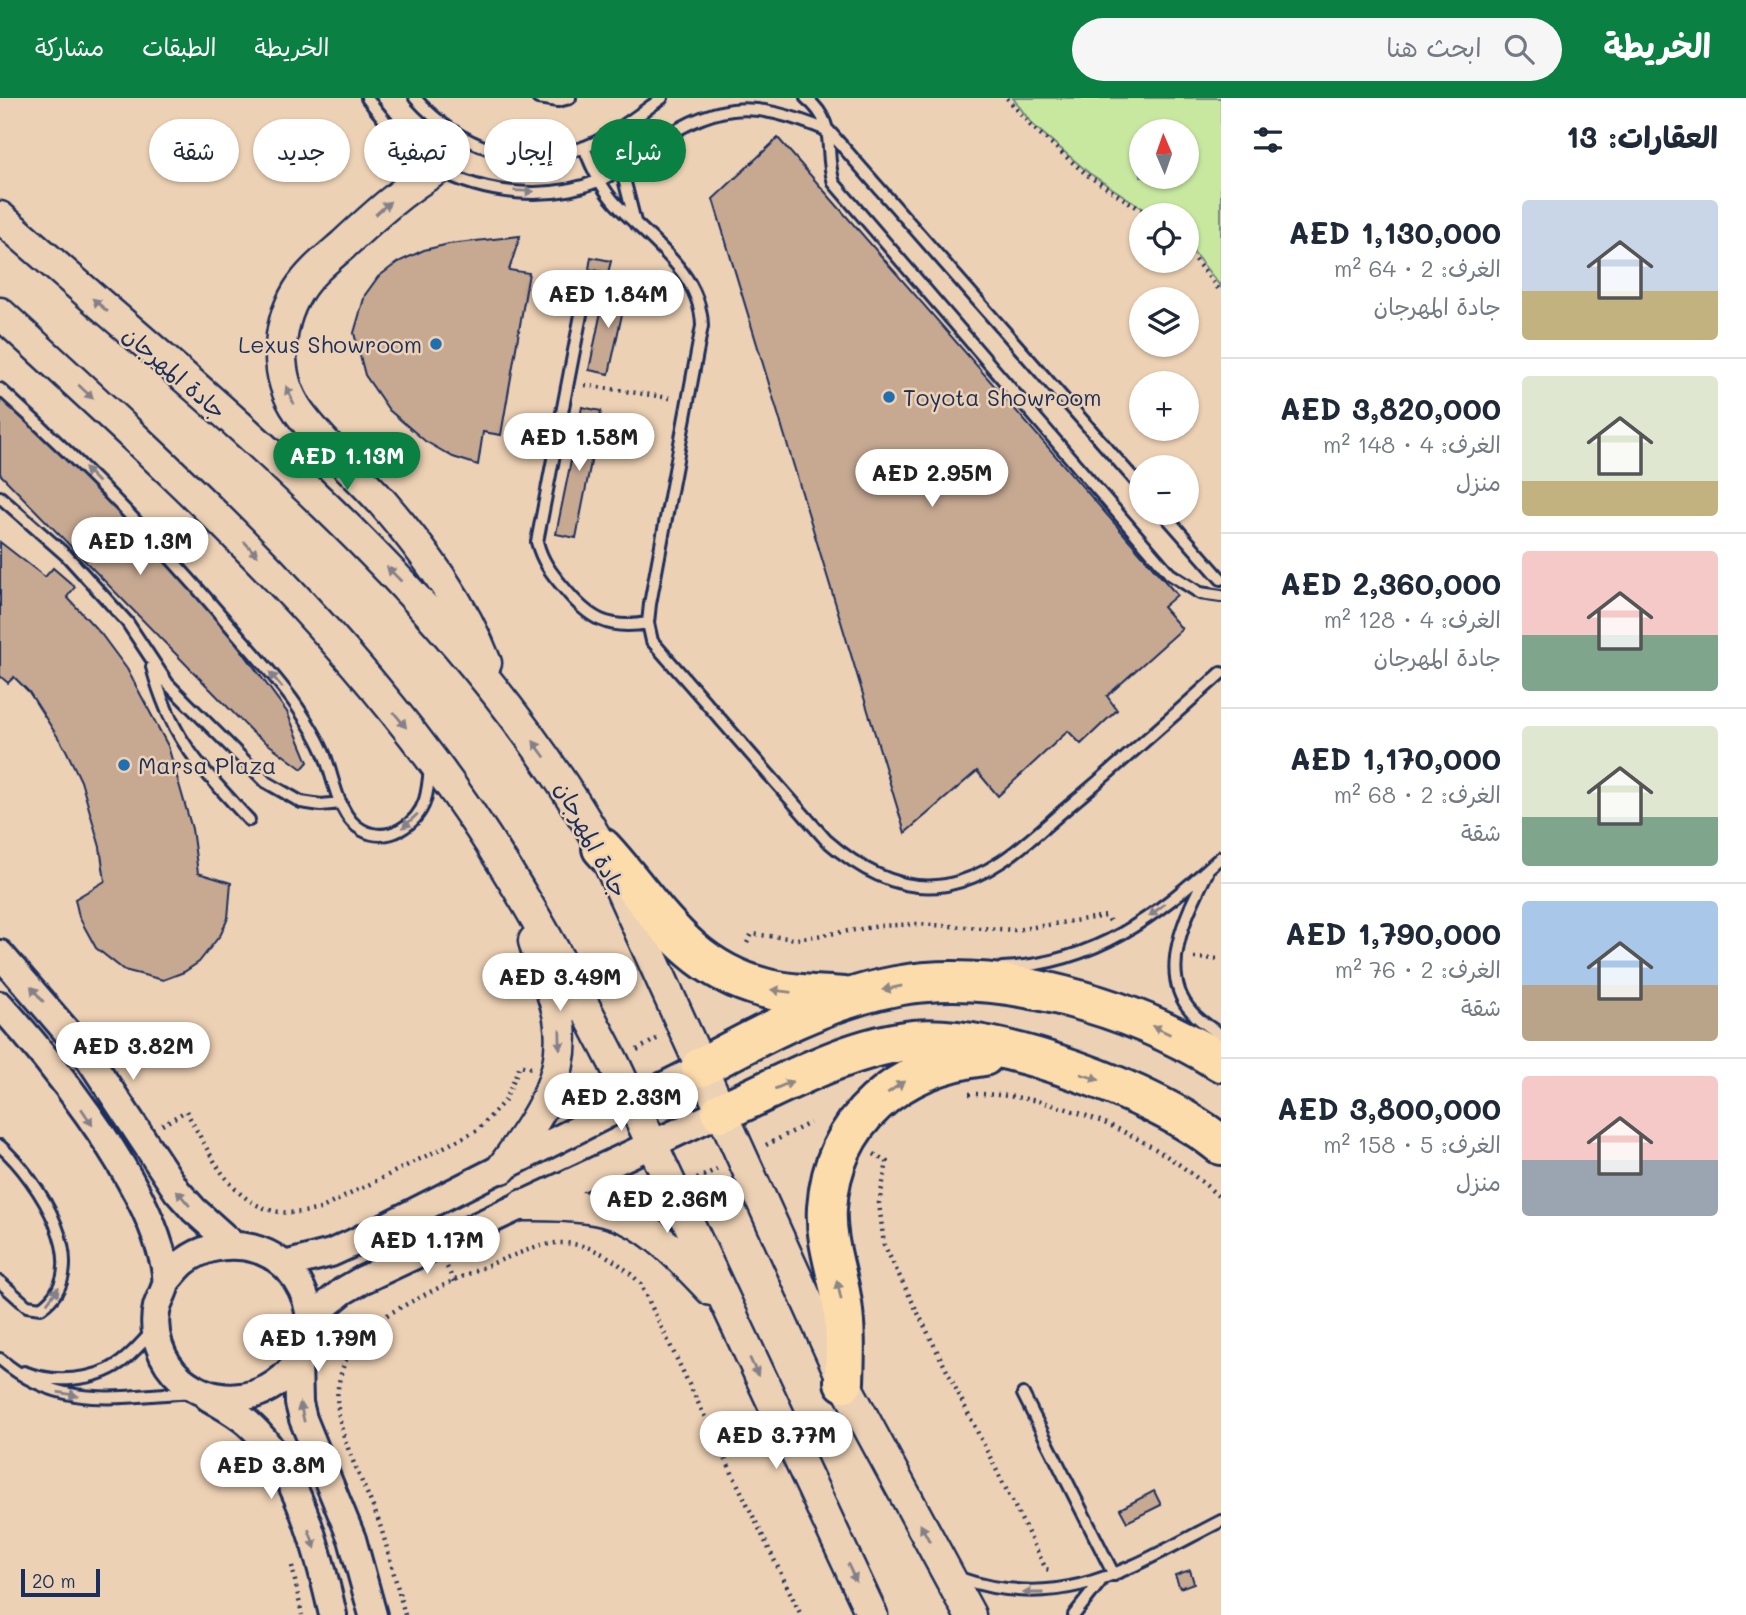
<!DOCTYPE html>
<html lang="ar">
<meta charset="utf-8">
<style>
:root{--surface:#fff;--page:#f6f6f7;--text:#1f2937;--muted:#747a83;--line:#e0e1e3;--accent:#0b8043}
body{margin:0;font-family:Mali,"Playpen Sans Arabic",sans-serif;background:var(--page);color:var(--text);direction:rtl;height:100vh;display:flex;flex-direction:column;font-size:26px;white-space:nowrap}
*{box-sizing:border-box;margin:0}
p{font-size:23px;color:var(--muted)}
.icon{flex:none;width:38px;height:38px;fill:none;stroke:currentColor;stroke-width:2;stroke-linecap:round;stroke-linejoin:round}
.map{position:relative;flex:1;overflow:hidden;direction:ltr}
.sheet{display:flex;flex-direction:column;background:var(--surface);width:525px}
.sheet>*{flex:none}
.hud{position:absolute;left:21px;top:21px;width:665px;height:63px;direction:rtl;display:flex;gap:14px}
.needle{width:46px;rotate:358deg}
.tools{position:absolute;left:1129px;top:21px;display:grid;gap:14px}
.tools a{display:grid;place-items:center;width:70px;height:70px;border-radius:50%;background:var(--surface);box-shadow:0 2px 5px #0004;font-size:35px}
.scale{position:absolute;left:21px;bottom:18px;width:79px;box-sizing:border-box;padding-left:7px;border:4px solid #1b2f5e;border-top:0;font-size:19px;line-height:24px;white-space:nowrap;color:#1b2f5e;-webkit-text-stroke:5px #edd1b4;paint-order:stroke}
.price{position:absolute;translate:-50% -60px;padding:0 16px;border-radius:24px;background:#fff;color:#222;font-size:23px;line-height:46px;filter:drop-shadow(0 2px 4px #0008)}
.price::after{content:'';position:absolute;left:50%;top:42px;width:21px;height:16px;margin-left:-10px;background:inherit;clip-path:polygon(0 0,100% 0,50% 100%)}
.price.selected{background:var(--accent);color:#fff}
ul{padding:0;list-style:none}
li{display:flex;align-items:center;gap:21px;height:175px;padding:0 28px}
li+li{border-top:2px solid var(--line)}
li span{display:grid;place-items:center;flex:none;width:196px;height:140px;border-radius:7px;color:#555}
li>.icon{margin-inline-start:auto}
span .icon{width:84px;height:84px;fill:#fffc;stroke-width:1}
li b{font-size:30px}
h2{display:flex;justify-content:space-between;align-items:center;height:84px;padding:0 28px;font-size:30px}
.pill{padding:0 24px;border-radius:32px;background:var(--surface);box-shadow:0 2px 5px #0004;font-size:24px;line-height:63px}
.pill.selected{background:var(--accent);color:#fff}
header{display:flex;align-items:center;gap:42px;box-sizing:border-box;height:98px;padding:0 35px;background:var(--accent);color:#fff}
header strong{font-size:33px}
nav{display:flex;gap:38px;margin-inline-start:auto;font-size:24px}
.search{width:490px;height:63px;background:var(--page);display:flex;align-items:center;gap:18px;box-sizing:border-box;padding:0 24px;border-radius:38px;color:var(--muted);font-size:26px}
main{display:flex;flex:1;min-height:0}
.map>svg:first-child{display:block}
</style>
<header>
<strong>الخريطة</strong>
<div class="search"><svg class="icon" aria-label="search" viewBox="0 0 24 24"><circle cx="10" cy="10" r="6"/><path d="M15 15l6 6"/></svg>ابحث هنا</div>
<nav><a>الخريطة</a><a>الطبقات</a><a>مشاركة</a></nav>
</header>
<main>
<section class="sheet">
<h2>العقارات: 13<svg class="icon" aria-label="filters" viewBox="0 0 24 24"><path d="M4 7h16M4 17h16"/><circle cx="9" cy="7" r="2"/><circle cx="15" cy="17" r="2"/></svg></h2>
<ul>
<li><span style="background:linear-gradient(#c9d6e8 65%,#c2b280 0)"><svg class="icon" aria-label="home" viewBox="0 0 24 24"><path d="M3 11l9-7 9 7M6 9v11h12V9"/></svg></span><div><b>AED 1,130,000</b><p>الغرف: 2 · 64 m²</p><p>جادة المهرجان</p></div></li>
<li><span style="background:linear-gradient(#dfe7d0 75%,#c2b280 0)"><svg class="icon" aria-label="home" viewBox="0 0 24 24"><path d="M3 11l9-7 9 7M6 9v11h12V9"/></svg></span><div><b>AED 3,820,000</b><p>الغرف: 4 · 148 m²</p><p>منزل</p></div></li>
<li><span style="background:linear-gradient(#f6c9c9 60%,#7fa58c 0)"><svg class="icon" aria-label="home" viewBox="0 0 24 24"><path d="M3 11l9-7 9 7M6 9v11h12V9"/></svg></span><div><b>AED 2,360,000</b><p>الغرف: 4 · 128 m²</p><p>جادة المهرجان</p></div></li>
<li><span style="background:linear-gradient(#dfe7d0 65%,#7fa58c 0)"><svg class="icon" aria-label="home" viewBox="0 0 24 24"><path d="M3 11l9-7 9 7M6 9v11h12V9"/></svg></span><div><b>AED 1,170,000</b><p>الغرف: 2 · 68 m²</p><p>شقة</p></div></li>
<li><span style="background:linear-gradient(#a9c7e8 60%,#b9a48a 0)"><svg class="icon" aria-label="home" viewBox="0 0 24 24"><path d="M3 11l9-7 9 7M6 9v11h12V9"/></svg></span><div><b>AED 1,790,000</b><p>الغرف: 2 · 76 m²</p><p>شقة</p></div></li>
<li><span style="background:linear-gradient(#f6c9c9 60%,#9aa5b1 0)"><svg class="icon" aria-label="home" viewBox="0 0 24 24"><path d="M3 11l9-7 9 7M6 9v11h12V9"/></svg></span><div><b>AED 3,800,000</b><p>الغرف: 5 · 158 m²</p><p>منزل</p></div></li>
</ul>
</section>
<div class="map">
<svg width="1221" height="1517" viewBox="0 0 1221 1517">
<rect width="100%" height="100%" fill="#edd1b4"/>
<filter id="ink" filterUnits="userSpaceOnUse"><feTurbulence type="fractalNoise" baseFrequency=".0143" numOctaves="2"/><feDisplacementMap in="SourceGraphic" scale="14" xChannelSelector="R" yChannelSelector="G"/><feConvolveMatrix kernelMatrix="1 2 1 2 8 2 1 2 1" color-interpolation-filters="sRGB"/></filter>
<g filter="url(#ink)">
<path fill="#c8e8a0" stroke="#728c7f" stroke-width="2" fill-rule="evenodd" d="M1013 0H1221V189L1187 146 1186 117H1153L1089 75 1032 26ZM1141 33H1186V79H1141Z"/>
<path fill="#c7a992" stroke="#1b2f5e" stroke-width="2" d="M778 40 1177 497 1163 509 1182 531 1107 598 1117 612 1081 646 1068 633 998 698 977 673 905 735 713 101Z
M520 138 509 172 529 175 501 337 483 334 478 367 453 359 425 343 389 312 365 277 354 235 365 197 378 179 398 164 424 152 449 146Z
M591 159 611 163 608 175 589 171Z
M606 189 627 193 609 276 589 272Z
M0 295 109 400 215 516 287 614 308 664 302 671 252 634 0 376Z
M582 309 601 313 576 440 556 436Z
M0 444 45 479 53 470 75 489 67 499 101 536 127 571 168 648 192 731 198 775 231 785 228 820 221 836 199 864 184 874 163 882 124 872 96 850 79 819 75 801 105 783 100 749 81 683 66 652 29 594 14 579 8 585 0 578Z
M1154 1393 1161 1407 1127 1424 1120 1411Z
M1190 1472 1194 1485 1180 1490 1175 1477Z"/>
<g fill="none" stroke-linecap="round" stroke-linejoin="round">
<g stroke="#1b2f5e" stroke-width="16">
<path id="service" d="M367 0C387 26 410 54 438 71 484 97 549 103 598 83 614 77 629 64 643 54 715 3 748 0 829 33L1141 389
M415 0C458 48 521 74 585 49 612 38 638 17 662 0
M538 0 558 3 570 0
M806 0C839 27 823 50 834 85L1170 476 1200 495 1221 498
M606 38 621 69 635 124
M584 49C592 70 601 90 616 106 650 142 701 175 702 228L650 506 648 525 652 543 826 742C859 771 900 795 946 787 996 778 1032 739 1069 708 1121 665 1171 620 1221 575
M584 201 537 444C542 463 551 475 564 490 589 521 608 532 648 525
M0 291C80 363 155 440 225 522 249 550 275 577 296 607 307 623 318 640 325 658 334 681 338 719 362 732 388 746 417 727 425 702 428 692 429 681 430 670
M0 399 67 458 127 524 168 586 266 684 301 704 321 707 341 705
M1163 415 1221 481
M152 569C172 643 199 667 249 722
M1207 775C1188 813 1156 874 1191 913 1199 923 1211 930 1221 937
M1002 870C1096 865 1154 820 1221 759
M0 1048C38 1081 97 1171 41 1210L27 1208 0 1184
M0 1261C62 1314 119 1298 193 1294
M24 1274C53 1286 94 1283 120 1265 132 1257 142 1244 152 1234
M1023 1296 1114 1477
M956 1479C1063 1517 1129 1470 1221 1423
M1074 1517 1100 1484"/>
</g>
<g stroke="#1b2f5e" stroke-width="32">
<path id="tertiary" d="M0 856 87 957 177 1093 194 1112 233 1147
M0 907C53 965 130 1064 156 1138 160 1151 168 1171 166 1185 165 1193 159 1201 157 1209 151 1234 161 1264 181 1281 250 1337 345 1256 296 1181 272 1144 218 1137 184 1164 178 1169 172 1177 167 1183
M284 1167 331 1155 353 1145 701 969
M309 1221 343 1193 362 1182 721 1014
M298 1263 299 1305 303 1321 352 1441 373 1517
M208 1299C221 1307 237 1315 249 1326 297 1369 319 1455 333 1517"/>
</g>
<g stroke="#1b2f5e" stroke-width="35">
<path id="secondary" d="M438 71C402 92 373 119 343 147 327 161 309 175 298 193 276 229 274 279 299 314 323 347 355 374 382 404 423 452 463 505 486 565
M0 119C218 311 456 494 602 750L844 1284 970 1517
M0 215C153 356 307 494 432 662 503 756 560 860 614 965L872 1517
M502 1070C535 1024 569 980 559 920 554 894 541 869 534 843
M523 1107C625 1106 642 1119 711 1192"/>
</g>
<g stroke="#1b2f5e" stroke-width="44">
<path id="motorway" d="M602 750C655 807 683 869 764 890 789 897 818 897 844 899
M701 969C762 936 827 901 896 888 1001 869 1133 909 1221 964
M721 1014C782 987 847 949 914 942 994 934 1159 995 1221 1047
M844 1284C845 1256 846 1227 841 1199 836 1170 825 1141 827 1110 833 1020 900 969 984 958"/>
</g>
<path stroke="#1b2f5e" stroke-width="4.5" stroke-dasharray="2 5" stroke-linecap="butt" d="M1007 0 1030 27 1087 77 1149 117
M1186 151 1221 194
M585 287 670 300
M747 845 752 836 797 841 880 828 917 826 1015 832 1106 818 1110 823
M1194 860 1221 861
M637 952 660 939
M587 980 588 999
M969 996C1057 994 1158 1040 1221 1101
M162 1027 186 1013C219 1071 240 1130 320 1111L478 1032 505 1002 520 967 531 970
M766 1047 810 1025
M874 1056 887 1064 879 1105 884 1147 1046 1471 1051 1472
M697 1081 717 1071
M447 1169 454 1184
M292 1468 302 1517
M405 1517C397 1488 390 1459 381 1430 367 1387 329 1330 339 1284 343 1262 356 1241 374 1226 401 1205 523 1147 557 1145 590 1144 618 1162 640 1185L801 1517"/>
<use href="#service" stroke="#edd1b4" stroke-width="10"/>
<use href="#tertiary" stroke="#edd1b4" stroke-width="26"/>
<use href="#secondary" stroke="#edd1b4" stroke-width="30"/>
<use href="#motorway" stroke="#fddcac" stroke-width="38"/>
</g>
<defs><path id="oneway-solid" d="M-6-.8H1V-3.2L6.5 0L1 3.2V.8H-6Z" transform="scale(1.75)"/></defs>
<g fill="#848089">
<use href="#oneway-solid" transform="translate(524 93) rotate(2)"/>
<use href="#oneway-solid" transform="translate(383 110) rotate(-42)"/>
<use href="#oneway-solid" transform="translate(100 207) rotate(-139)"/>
<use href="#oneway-solid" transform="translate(86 294) rotate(43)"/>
<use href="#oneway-solid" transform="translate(290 297) rotate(-114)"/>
<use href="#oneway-solid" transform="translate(91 377) rotate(-135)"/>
<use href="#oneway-solid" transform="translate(251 451) rotate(47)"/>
<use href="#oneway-solid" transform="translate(394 476) rotate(-135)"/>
<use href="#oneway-solid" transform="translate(276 582) rotate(-130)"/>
<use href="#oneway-solid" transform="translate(400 622) rotate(51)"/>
<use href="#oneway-solid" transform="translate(539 651) rotate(-126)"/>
<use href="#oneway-solid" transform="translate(410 723) rotate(137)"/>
<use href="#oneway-solid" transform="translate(1157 812) rotate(141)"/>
<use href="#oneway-solid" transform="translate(37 896) rotate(-129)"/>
<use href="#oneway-solid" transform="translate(560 942) rotate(89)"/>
<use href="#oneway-solid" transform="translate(87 1019) rotate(57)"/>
<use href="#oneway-solid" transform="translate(183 1100) rotate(-130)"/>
<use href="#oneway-solid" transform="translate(53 1197) rotate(-54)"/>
<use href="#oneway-solid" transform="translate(754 1269) rotate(65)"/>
<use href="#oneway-solid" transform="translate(68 1296) rotate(10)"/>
<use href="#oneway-solid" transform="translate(302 1314) rotate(-103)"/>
<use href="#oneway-solid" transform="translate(925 1435) rotate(-118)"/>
<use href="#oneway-solid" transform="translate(312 1441) rotate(70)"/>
<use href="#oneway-solid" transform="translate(852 1475) rotate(65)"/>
<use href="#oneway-solid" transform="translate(1033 1495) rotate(-180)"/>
</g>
<g fill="#8c8685">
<use href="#oneway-solid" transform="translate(892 890) rotate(168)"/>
<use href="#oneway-solid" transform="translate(781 893) rotate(-173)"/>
<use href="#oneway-solid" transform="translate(1161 932) rotate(-155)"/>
<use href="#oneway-solid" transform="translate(1090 979) rotate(18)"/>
<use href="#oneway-solid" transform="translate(784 987) rotate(-23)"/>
<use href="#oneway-solid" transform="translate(896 989) rotate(-35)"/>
<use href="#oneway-solid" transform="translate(839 1192) rotate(-102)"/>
</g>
</g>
<g fill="#1f6fb2" stroke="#edd1b4" stroke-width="2.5">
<circle cx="436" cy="246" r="7"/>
<circle cx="889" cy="299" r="7"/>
<circle cx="124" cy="667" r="7"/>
</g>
<g text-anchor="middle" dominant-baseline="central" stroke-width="5" stroke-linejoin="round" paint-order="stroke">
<g font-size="23" fill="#1b2f5e" stroke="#edd1b4" text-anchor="start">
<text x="422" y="246" text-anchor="end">Lexus Showroom</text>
<text x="903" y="299">Toyota Showroom</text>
<text x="138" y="667">Marsa Plaza</text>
</g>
<g font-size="23" fill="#1b2f5e" stroke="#edd1b4">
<text transform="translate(175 274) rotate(41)">جادة المهرجان</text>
<text transform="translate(592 741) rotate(62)">جادة المهرجان</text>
</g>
</g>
</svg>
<div class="tools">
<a><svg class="needle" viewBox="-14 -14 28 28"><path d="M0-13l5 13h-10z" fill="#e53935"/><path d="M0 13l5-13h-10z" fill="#747a83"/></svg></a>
<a><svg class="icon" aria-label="locate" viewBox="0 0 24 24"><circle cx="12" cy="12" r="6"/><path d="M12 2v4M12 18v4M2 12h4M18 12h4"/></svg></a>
<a><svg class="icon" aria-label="layers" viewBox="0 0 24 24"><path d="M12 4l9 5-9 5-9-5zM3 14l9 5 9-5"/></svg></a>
<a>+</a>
<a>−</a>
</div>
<div class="scale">20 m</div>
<b class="price" style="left:608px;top:232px">AED 1.84M</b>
<b class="price" style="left:579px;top:375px">AED 1.58M</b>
<b class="price selected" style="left:347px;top:394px">AED 1.13M</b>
<b class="price" style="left:932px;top:411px">AED 2.95M</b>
<b class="price" style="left:140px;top:479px">AED 1.3M</b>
<b class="price" style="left:560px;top:915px">AED 3.49M</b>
<b class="price" style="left:133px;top:984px">AED 3.82M</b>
<b class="price" style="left:621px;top:1035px">AED 2.33M</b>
<b class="price" style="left:667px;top:1137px">AED 2.36M</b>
<b class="price" style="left:427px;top:1178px">AED 1.17M</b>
<b class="price" style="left:318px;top:1276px">AED 1.79M</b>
<b class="price" style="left:776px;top:1373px">AED 3.77M</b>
<b class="price" style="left:271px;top:1403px">AED 3.8M</b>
<div class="hud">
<a class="pill selected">شراء</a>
<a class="pill">إيجار</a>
<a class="pill">تصفية</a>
<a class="pill">جديد</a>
<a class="pill">شقة</a>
</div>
</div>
</main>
